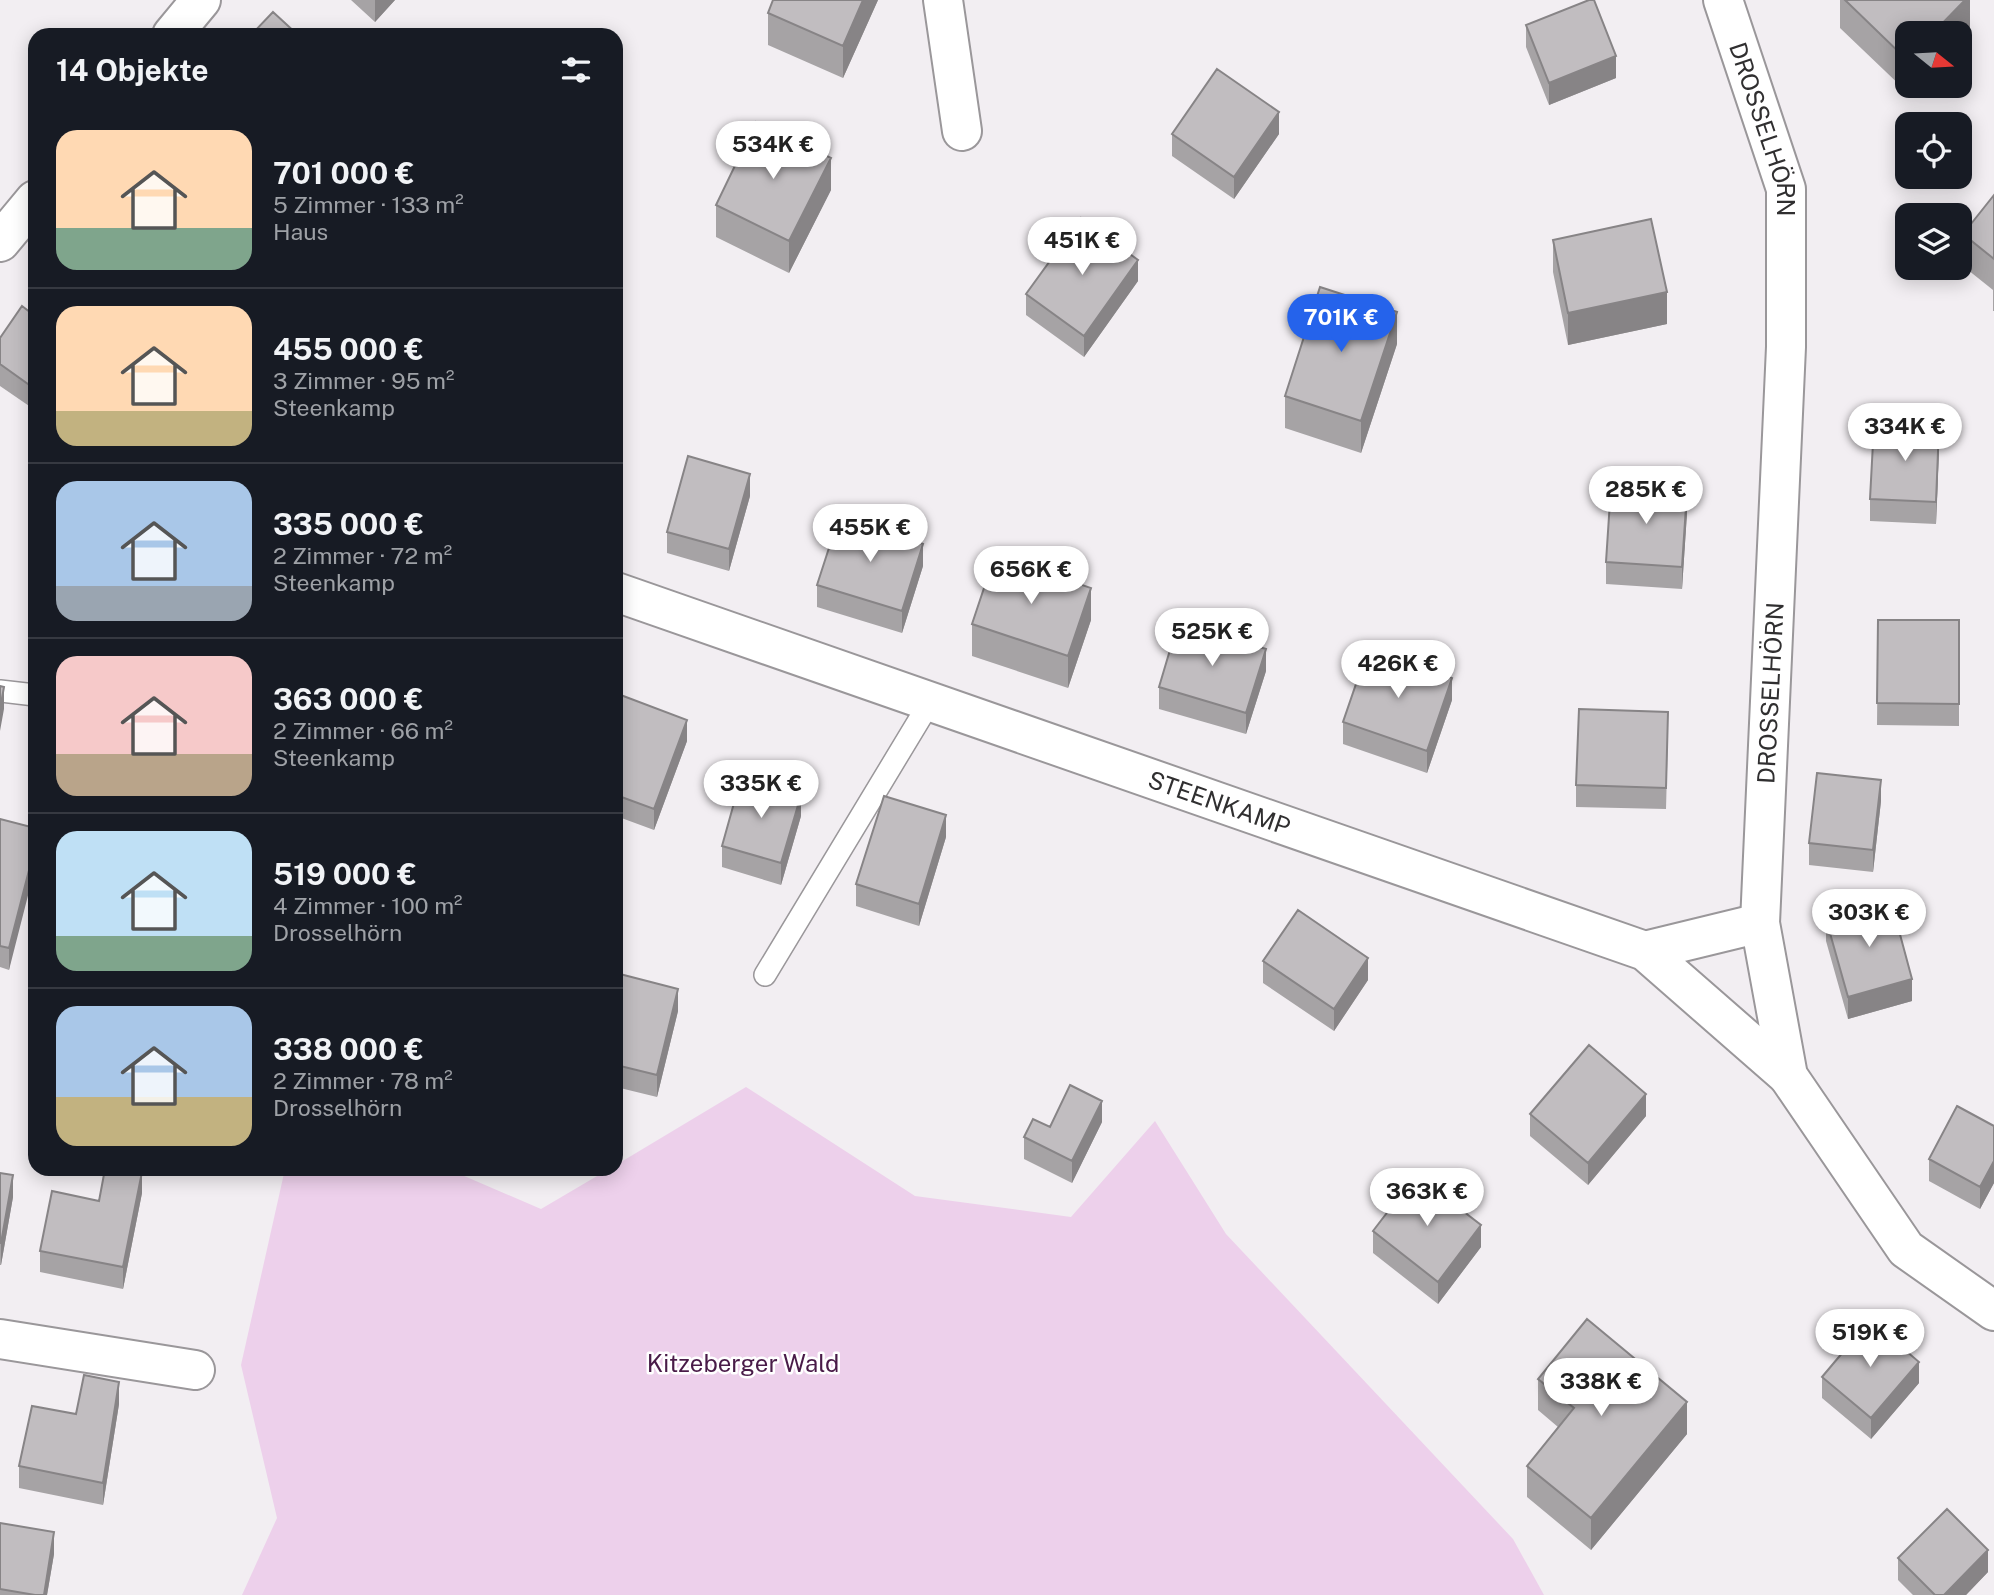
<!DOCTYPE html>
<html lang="de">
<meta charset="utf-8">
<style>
:root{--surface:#171b24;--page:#20242c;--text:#f1f3f6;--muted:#9ea1a6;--line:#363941;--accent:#2563eb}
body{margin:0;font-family:"Public Sans",sans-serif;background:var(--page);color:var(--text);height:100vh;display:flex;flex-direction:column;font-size:26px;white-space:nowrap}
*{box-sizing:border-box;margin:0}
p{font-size:23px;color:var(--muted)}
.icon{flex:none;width:38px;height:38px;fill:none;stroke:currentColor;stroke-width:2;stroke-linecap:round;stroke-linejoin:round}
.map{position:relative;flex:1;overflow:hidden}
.drawer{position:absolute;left:28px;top:28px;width:595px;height:1148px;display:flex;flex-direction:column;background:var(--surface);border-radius:21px;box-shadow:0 4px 18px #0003}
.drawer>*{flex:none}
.needle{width:46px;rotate:108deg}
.buttons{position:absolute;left:1895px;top:21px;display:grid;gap:14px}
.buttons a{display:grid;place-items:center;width:77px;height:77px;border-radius:14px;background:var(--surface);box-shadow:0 4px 18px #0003;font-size:35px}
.price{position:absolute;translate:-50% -60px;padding:0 16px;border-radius:24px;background:#fff;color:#222;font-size:23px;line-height:46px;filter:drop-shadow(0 2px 4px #0008)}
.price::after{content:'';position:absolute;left:50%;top:42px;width:21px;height:16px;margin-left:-10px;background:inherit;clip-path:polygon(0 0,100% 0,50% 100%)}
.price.current{background:var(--accent);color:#fff}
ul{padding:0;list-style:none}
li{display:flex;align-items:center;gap:21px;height:175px;padding:0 28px}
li+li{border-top:2px solid var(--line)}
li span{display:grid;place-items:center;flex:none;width:196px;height:140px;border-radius:21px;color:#555}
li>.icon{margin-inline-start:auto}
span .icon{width:84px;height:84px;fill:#fffc;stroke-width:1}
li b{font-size:30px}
h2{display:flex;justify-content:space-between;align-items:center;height:84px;padding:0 28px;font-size:30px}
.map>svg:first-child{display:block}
</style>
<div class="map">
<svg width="1994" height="1595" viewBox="0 0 1994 1595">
<rect width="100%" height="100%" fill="#f2eef2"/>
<path fill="#edd0eb" d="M746 1087 915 1196 1071 1217 1155 1121 1226 1234 1513 1539 1544 1595H242L277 1518 241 1365 285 1169H448L541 1209 609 1169H616V1165Z"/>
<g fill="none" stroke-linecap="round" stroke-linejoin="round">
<g stroke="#9a979a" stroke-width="24">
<path id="service" d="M0 691 35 695
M765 975 930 702"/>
</g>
<g stroke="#9a979a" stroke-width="42">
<g id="minor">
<path d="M943 0 962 131"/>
<path id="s1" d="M1723 0 1786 189V347L1760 923 1788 1076 1906 1249 1994 1311"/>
<path d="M172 35 201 0"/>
<path d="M0 242 35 200"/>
<path id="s2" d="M616 592 1645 951 1788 1076"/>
<path d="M1645 951 1760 923"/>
<path d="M0 1339 195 1370"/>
</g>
</g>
<use href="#service" stroke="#fff" stroke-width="21"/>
<use href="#minor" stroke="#fff" stroke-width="38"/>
</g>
<path fill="#a6a3a5" d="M351 0H395L375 22Z
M878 0 843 78 768 45V13Z
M1840 0H1970V27L1907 92 1840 28Z
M1526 25 1616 78 1549 105 1526 47Z
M1172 134H1279L1234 199 1172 156Z
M831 190 789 273 716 237V205Z
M1994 195V311H1993V290L1963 266V234Z
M1553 240 1667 324 1568 345 1553 272Z
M1138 281 1084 357 1026 315V294Z
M35 316V410L0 386V338Z
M1397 344 1361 453 1285 428V396Z
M1939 448 1936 524 1870 521V499Z
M750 496 729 571 667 553V532Z
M1687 513 1682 589 1606 584V562Z
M923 566 902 633 817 607V585Z
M1091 620 1068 688 972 656V624Z
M1878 620H1959V726L1877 725Z
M1266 671 1246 734 1159 709V687Z
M616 698 687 741 654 830 616 816Z
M1452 700 1427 773 1343 744V722Z
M1668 734 1666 809 1576 807V785Z
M1881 801 1873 872 1809 865V843Z
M801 816 781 885 722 867V846Z
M0 819 35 828 9 970 0 967Z
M946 837 919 926 856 906V884Z
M1826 919 1912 1001 1848 1019 1826 941Z
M1263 961 1368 980 1334 1031 1263 983Z
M616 973 678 1011 657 1097 616 1087Z
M1530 1114 1646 1116 1588 1185 1530 1136Z
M1102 1122 1072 1183 1024 1159V1137L1050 1127Z
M1994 1126V1183L1980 1209 1929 1181V1159Z
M0 1173 13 1197 1 1265H0Z
M142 1193 123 1289 40 1272V1251L99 1201Z
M1373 1231 1481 1247 1438 1304 1373 1253Z
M1822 1377 1919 1383 1871 1439 1822 1398Z
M1538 1379 1687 1434 1591 1550 1527 1497V1466L1558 1427 1538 1410Z
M119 1404 103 1505 19 1488V1466L76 1414Z
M0 1523 54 1554 47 1595H0Z
M1898 1558 1988 1572 1966 1595H1913L1898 1580Z"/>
<path fill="#878486" d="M375 0H395L375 22Z
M863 0H878L843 78V46Z
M1965 0H1970V27L1960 37V33H1933Z
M1616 56V78L1549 105V83Z
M1908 59V86H1913L1907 92Z
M1279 112V134L1234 199V177Z
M831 158V190L789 273V241Z
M1138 260V281L1084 357V336Z
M1667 292V324L1568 345V313Z
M1397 312V344L1361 453V421Z
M1939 426V448L1936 524V502Z
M750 474V496L729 571V549Z
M1687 491V513L1682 589V567Z
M923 544V566L902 633V611Z
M1091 588V620L1068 688V656Z
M1266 649V671L1246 734V713Z
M1452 678V700L1427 773V751Z
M4 687V709L0 731V709Z
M687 720V741L654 830V809Z
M1881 780V801L1873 872V850Z
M801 795V816L781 885V863Z
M946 815V837L919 926V904Z
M35 847V868L9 970V948Z
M1368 958V980L1334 1031V1009Z
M1912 979V1001L1848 1019V997Z
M678 989V1011L657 1097V1075Z
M1646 1094V1116L1588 1185V1163Z
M1102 1101V1122L1072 1183V1161Z
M1994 1161V1183L1980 1209V1187Z
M142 1172V1193L123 1289V1267Z
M13 1175V1197L1 1265V1243Z
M1481 1225V1247L1438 1304V1282Z
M1919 1362V1383L1871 1439V1418Z
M119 1382V1404L103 1505V1483Z
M1687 1402V1434L1591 1550V1518Z
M54 1532V1554L47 1595H44Z
M1988 1550V1572L1966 1595H1944Z"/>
<path fill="#c1bdc0" stroke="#878486" stroke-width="2" d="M773 0H863L843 46 768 13Z
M1589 0H1594L1616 56 1549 83 1526 25Z
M1845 0H1965L1933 33H1908L1907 60Z
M273 12 298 35H251Z
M1217 69 1279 112 1234 177 1172 134Z
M756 122 831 158 789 241 716 205Z
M1994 195V259L1963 234Z
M1081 218 1138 260 1084 336 1026 294Z
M1651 219 1667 292 1568 313 1553 240Z
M1320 287 1397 312 1361 421 1285 396Z
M22 306 35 316V389L0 364V338Z
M1874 424 1939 426 1936 502 1870 499Z
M688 456 750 474 729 549 667 532Z
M1611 486 1687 491 1682 567 1606 562Z
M839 517 923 544 902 611 817 585Z
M995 555 1091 588 1068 656 972 624Z
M1878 620H1959V704L1877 703Z
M1178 623 1266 649 1246 713 1159 687Z
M1368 649 1452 678 1427 751 1343 722Z
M0 686 4 687 0 709Z
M618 694 687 720 654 809 616 795V698Z
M1579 709 1668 712 1666 788 1576 785Z
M1817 773 1881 780 1873 850 1809 843Z
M741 778 801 795 781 863 722 846Z
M884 796 946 815 919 904 856 884Z
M0 819 35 828V847L9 948 0 946Z
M1891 901 1912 979 1848 997 1826 919Z
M1298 910 1368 958 1334 1009 1263 961Z
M616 973 678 989 657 1075 616 1065Z
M1589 1045 1646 1094 1588 1163 1530 1114Z
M1070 1085 1102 1101 1072 1161 1024 1137 1033 1119 1050 1127Z
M1957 1106 1994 1126V1161L1980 1187 1929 1159Z
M105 1169H129L142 1172 123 1267 40 1251 52 1191 99 1201Z
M0 1173 13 1175 1 1243H0Z
M1416 1175 1481 1225 1438 1282 1373 1231Z
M1587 1319 1687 1402 1591 1518 1527 1466 1574 1408 1538 1379Z
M1870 1320 1919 1362 1871 1418 1822 1377Z
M84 1375 119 1382 103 1483 19 1466 32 1406 76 1414Z
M1947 1509 1988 1550 1944 1595H1935L1898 1558Z
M0 1523 54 1532 44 1595H35L0 1589Z"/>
<g text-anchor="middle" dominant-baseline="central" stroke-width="5" stroke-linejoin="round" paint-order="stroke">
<g font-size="24" fill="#302f30" stroke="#fff">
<text stroke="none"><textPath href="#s1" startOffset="136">DROSSELHÖRN</textPath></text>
<text transform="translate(1770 693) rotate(-87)">DROSSELHÖRN</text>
<text stroke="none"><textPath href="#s2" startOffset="639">STEENKAMP</textPath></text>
</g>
<g font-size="24" fill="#491b48" stroke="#fff">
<text x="743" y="1363">Kitzeberger Wald</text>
</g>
</g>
</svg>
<div class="buttons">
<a><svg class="needle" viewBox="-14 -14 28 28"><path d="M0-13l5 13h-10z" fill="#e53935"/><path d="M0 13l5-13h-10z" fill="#9ea1a6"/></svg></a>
<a><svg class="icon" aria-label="locate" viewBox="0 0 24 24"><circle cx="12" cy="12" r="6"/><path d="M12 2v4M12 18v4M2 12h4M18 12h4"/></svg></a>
<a><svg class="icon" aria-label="layers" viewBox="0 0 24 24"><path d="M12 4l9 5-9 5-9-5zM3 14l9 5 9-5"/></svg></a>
</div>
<b class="price" style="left:773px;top:181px">534K €</b>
<b class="price" style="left:1082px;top:277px">451K €</b>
<b class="price current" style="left:1341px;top:354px">701K €</b>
<b class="price" style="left:1905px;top:463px">334K €</b>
<b class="price" style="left:1646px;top:526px">285K €</b>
<b class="price" style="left:870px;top:564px">455K €</b>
<b class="price" style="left:1031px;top:606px">656K €</b>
<b class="price" style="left:1212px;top:668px">525K €</b>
<b class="price" style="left:1398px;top:700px">426K €</b>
<b class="price" style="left:761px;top:820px">335K €</b>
<b class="price" style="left:1869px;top:949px">303K €</b>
<b class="price" style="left:1427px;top:1228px">363K €</b>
<b class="price" style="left:1870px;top:1369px">519K €</b>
<b class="price" style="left:1601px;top:1418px">338K €</b>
<section class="drawer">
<h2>14 Objekte<svg class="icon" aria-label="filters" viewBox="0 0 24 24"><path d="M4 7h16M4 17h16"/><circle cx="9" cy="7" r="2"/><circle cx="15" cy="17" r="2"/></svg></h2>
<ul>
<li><span style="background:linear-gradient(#ffd9b3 70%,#7fa58c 0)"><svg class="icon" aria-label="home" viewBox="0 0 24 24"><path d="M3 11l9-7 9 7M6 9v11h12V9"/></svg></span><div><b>701 000 €</b><p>5 Zimmer · 133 m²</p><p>Haus</p></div></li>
<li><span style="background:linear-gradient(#ffd9b3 75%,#c2b280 0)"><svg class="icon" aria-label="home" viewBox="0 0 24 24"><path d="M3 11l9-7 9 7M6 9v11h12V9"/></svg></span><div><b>455 000 €</b><p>3 Zimmer · 95 m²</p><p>Steenkamp</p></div></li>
<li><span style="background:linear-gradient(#a9c7e8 75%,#9aa5b1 0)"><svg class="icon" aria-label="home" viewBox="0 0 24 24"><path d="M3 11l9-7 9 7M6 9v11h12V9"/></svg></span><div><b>335 000 €</b><p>2 Zimmer · 72 m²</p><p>Steenkamp</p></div></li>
<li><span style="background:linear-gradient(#f6c9c9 70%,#b9a48a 0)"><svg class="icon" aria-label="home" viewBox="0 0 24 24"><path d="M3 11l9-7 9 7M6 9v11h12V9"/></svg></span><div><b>363 000 €</b><p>2 Zimmer · 66 m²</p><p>Steenkamp</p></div></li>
<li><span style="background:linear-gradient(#bfe0f5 75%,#7fa58c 0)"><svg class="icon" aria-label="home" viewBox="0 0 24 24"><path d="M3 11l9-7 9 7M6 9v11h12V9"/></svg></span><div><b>519 000 €</b><p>4 Zimmer · 100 m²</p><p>Drosselhörn</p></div></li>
<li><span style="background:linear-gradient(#a9c7e8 65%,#c2b280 0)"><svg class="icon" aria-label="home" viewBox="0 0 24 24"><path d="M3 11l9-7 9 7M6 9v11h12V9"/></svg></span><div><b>338 000 €</b><p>2 Zimmer · 78 m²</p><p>Drosselhörn</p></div></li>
</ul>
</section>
</div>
